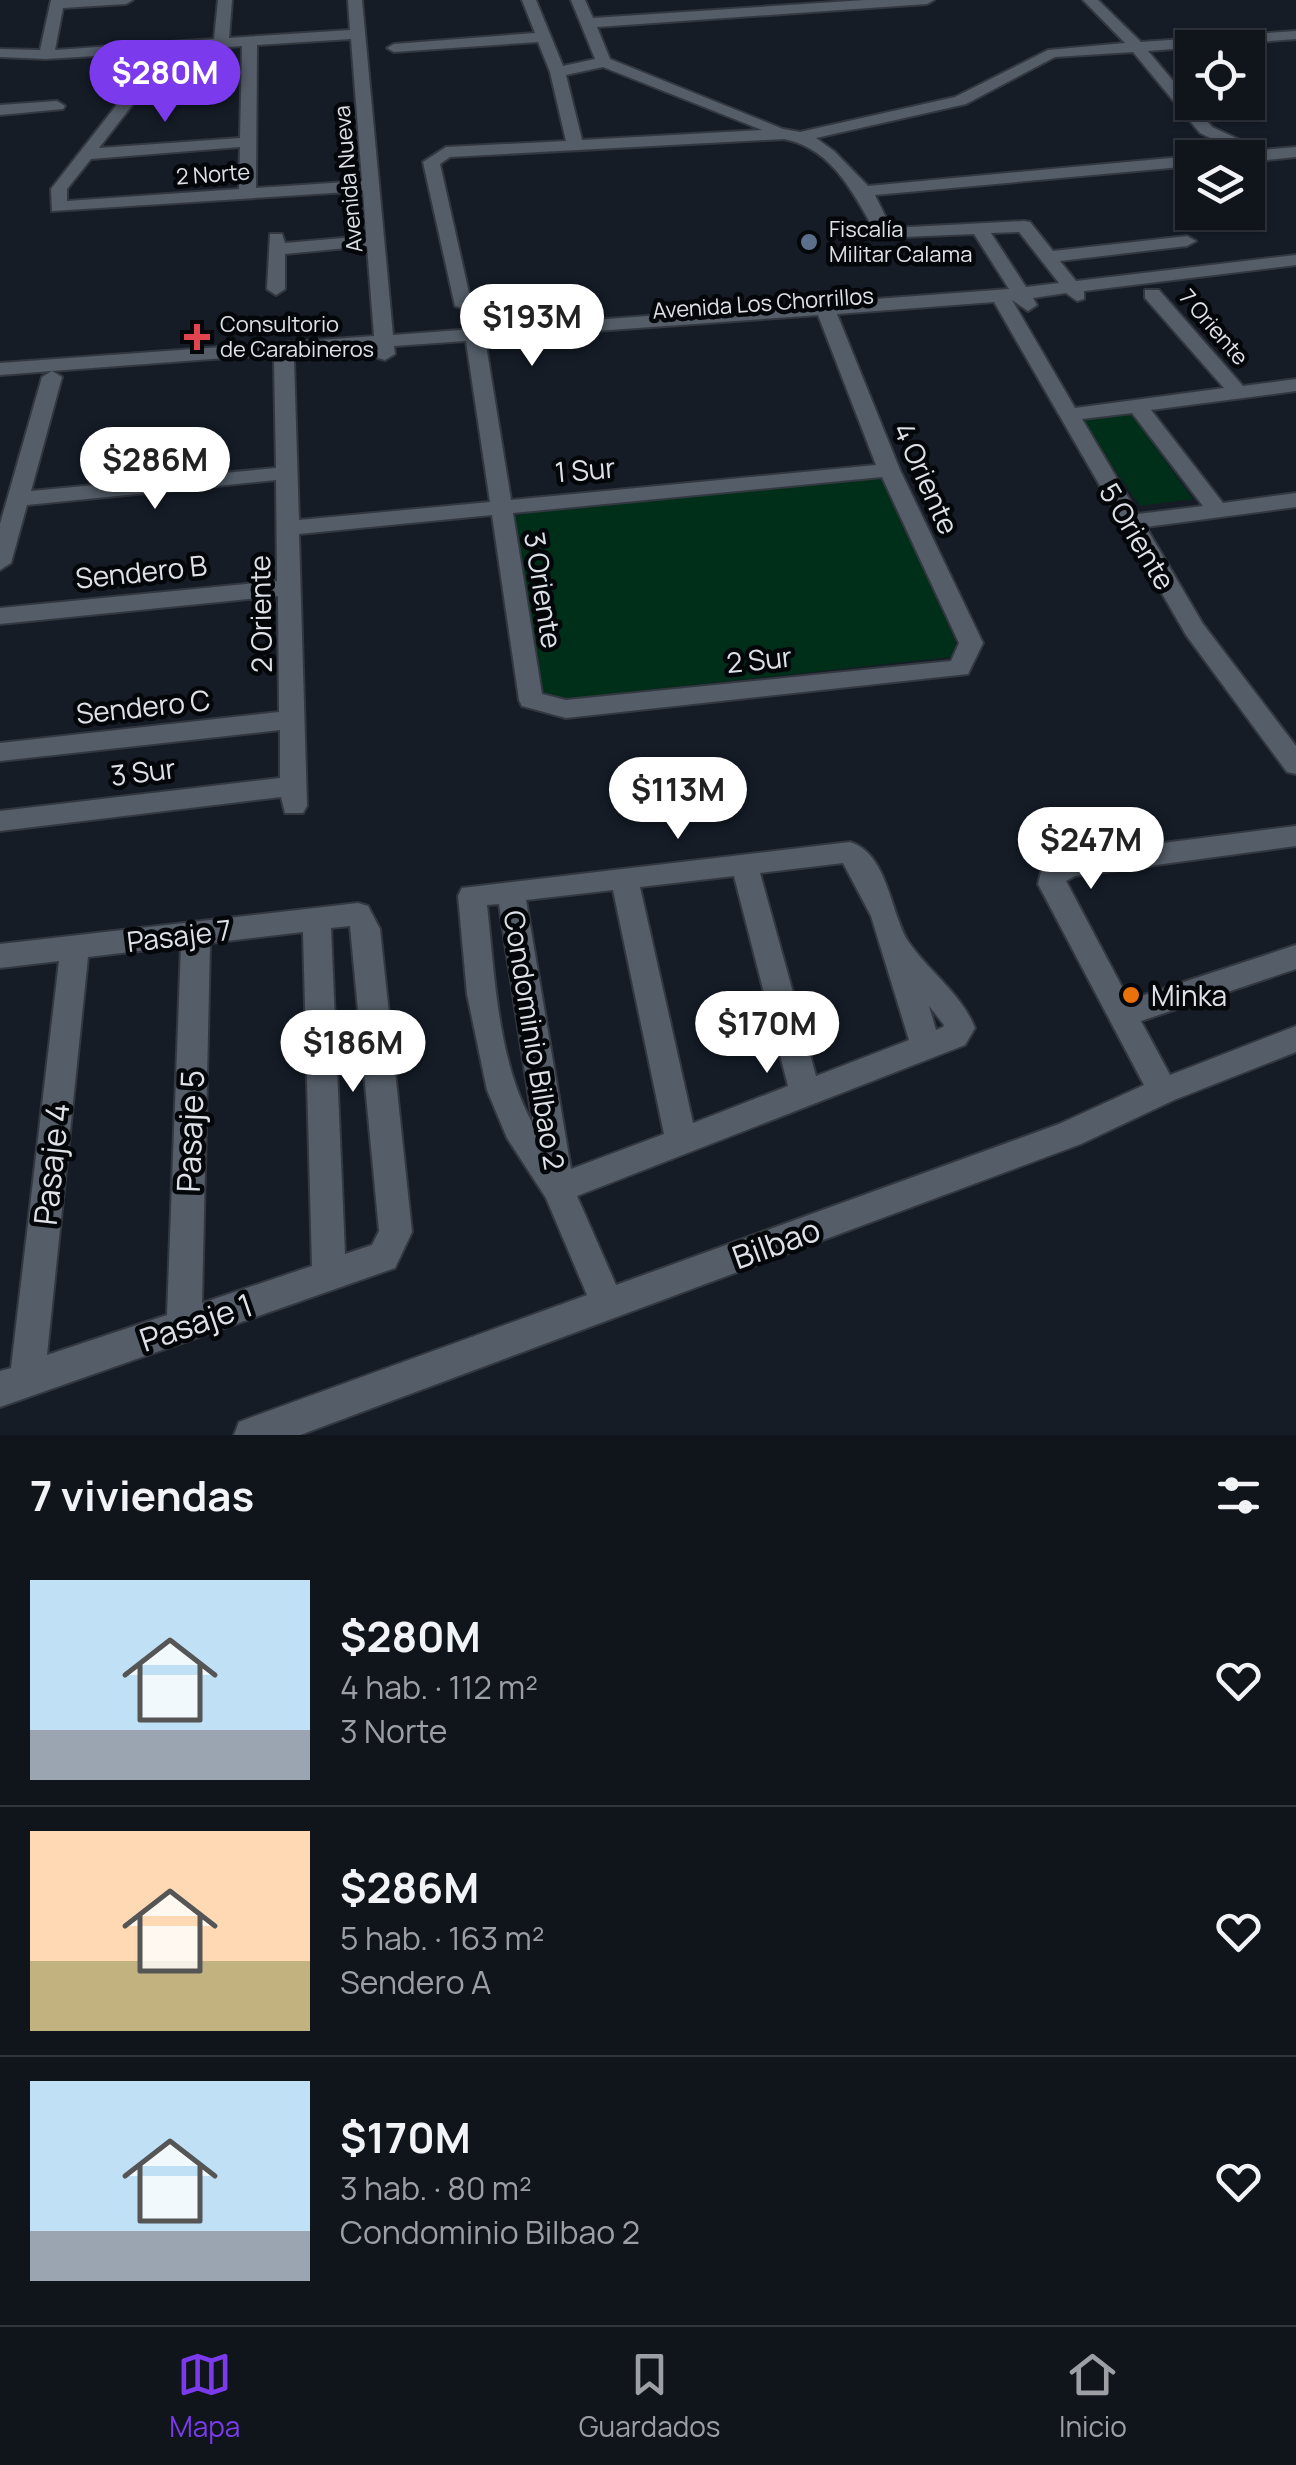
<!DOCTYPE html>
<html lang="es">
<meta charset="utf-8">
<style>
:root{--surface:#10151c;--page:#1e2229;--text:#f1f3f6;--muted:#9c9fa3;--line:#30343b;--accent:#7c3aed}
body{margin:0;font-family:Manrope,sans-serif;background:var(--page);color:var(--text);height:100vh;display:flex;flex-direction:column;font-size:38px;white-space:nowrap}
*{box-sizing:border-box;margin:0}
p{font-size:32px;color:var(--muted)}
.icon{flex:none;width:55px;height:55px;fill:none;stroke:currentColor;stroke-width:2;stroke-linecap:round;stroke-linejoin:round}
.map{position:relative;height:1435px;overflow:hidden}
.side{display:flex;flex-direction:column;background:var(--surface);flex:1}
.side>*{flex:none}
.buttons{position:absolute;left:1175px;top:30px;display:grid;gap:20px}
.buttons a{display:grid;place-items:center;width:90px;height:90px;border-radius:0px;background:var(--surface);box-shadow:0 2px 8px #0004,0 0 0 2px var(--line);font-size:50px}
.price{position:absolute;translate:-50% -85px;padding:0 22px;border-radius:35px;background:#fff;color:#222;font-size:32px;line-height:65px;filter:drop-shadow(0 2px 5px #0008)}
.price::after{content:'';position:absolute;left:50%;top:60px;width:30px;height:22px;margin-left:-15px;background:inherit;clip-path:polygon(0 0,100% 0,50% 100%)}
.price.active{background:var(--accent);color:#fff}
ul{padding:0;list-style:none}
li{display:flex;align-items:center;gap:30px;height:250px;padding:0 30px}
li+li{border-top:2px solid var(--line)}
li span{display:grid;place-items:center;flex:none;width:280px;height:200px;border-radius:0px;color:#555}
li>.icon{margin-inline-start:auto}
span .icon{width:120px;height:120px;fill:#fffc;stroke-width:1}
li b{font-size:42px}
h2{display:flex;justify-content:space-between;align-items:center;height:120px;padding:0 30px;font-size:42px}
.tabs{display:flex;justify-content:space-around;align-items:center;height:140px;border-top:2px solid var(--line);background:var(--surface);font-size:28px;color:var(--muted)}
.tabs a{display:grid;justify-items:center;gap:5px}
.tabs .active{color:var(--accent)}
.map>svg:first-child{display:block}
</style>
<div class="map">
<svg width="1296" height="1435" viewBox="0 0 1296 1435">
<rect width="100%" height="100%" fill="#151c26"/>
<path fill="#002f19" d="M1131 414 1193 499 1140 506 1080 420Z
M877 477 890 483 956 643 951 657 562 699 542 695 512 519 524 511Z"/>
<g fill="none" stroke-linecap="round" stroke-linejoin="round">
<g stroke="#33373f" stroke-width="4">
<path id="minor" d="M51 0H133L126 4 63 8 55 50 214 39 218 0H232L229 38 350 30 348 0H362L393 335 1009 289 974 234 879 238C855 198 835 149 784 139L450 157 440 164 471 302 462 308 455 306 423 162 446 147 566 141 550 72 538 42 394 52 387 48 394 44 535 33 522 0H536L563 66 595 59 571 0H585L593 18 865 0H934L927 4 597 27 610 59 783 129 800 132 955 97 1048 50 1125 43 1083 0H1098L1141 42 1296 31V39L1148 51 1212 127 1262 150 1296 147V157L1248 162V158H1235L1241 153 1200 133 1133 52 1055 57 966 104 816 138 834 151 868 186 1192 156 1198 157 1192 158V166L875 195 891 228 1024 221 1030 222 1053 251 1187 236 1196 241 1187 246 1060 261 1076 281 1296 255V265L1084 291V299L1077 301 1066 293 1033 298 1037 305 1028 311 1012 300 1075 408 1224 388 1145 298V290H1159L1243 386 1296 379V391L1151 410 1223 503 1296 493V507L1146 527 1203 624 1296 746V774L1287 772 1186 635 994 302 837 314 900 470 983 643 968 674 566 718 522 706 519 700 492 515 299 534 307 806 303 813H285L281 797 0 831V811L280 778V730L0 761V743L279 712 278 596 0 624V608L277 581 276 480 27 505 11 563 0 570V524L42 377 52 371 0 375V363L374 336 367 246 285 254V289L276 295 267 289 270 234H282L285 243 366 236 363 191 52 211 51 189 158 52 46 59 0 57V49L40 50ZM351 39 362 181 256 188 257 45ZM242 46 240 138 99 148 174 51ZM603 67 762 130 582 140 566 75ZM240 147 239 189 67 201V189L91 159ZM1019 232 1059 283 1026 287 991 233ZM818 315 876 465 511 500 485 339ZM466 341 490 502 299 520 294 361 284 355 274 361 276 468 31 491 62 377 52 371 375 347 378 358 385 360 395 354 394 346ZM1132 413 1203 506 1138 514 1082 419ZM882 477 959 643 951 661 566 700 542 694 513 513Z
M57 101 65 106 63 109 0 115V105Z
M1296 826V846L1075 876 1066 881 1129 1000 1296 945V969L1141 1021 1170 1075 1296 1026V1052L1174 1100 1081 1144 300 1435H234L239 1422 252 1417 587 1295 546 1198 507 1138 487 1090 467 994 458 896 462 888 850 842C888 854 890 912 908 941 928 971 961 993 975 1028L965 1045 577 1196 616 1285 1059 1124 1144 1085 1038 884 1042 868 1070 855ZM843 863 871 916 909 1040 816 1076 760 873ZM734 876 788 1086 693 1123 640 887ZM613 890 664 1134 571 1169 526 900ZM499 904 533 1124C497 1060 495 976 487 905ZM929 1006 944 1025 943 1027 936 1030Z
M358 903 368 906 380 929 412 1232 395 1268 0 1407V1371L11 1368 59 961 0 968V944ZM350 926 379 1231 372 1245 345 1254 331 928ZM303 932 312 1266 202 1303 210 943ZM181 946 167 1315 47 1355 88 957Z"/>
</g>
<use href="#minor" fill="#545d68" fill-rule="evenodd"/>
</g>
<circle fill="#5c6f8a" stroke="#04070a" stroke-width="4" cx="809" cy="242" r="10"/>
<path fill="#e0444e" stroke="#04070a" stroke-width="4" d="M192 322h10v10h10v10h-10v10h-10v-10h-10v-10h10z"/>
<circle fill="#e8710a" stroke="#04070a" stroke-width="4" cx="1131" cy="995" r="10"/>
<g text-anchor="middle" dominant-baseline="central" stroke-width="9" stroke-linejoin="round" paint-order="stroke">
<g font-size="22" fill="#dde2e9" stroke="#04070a">
<text transform="translate(213 174) rotate(-4)">2 Norte</text>
<text transform="translate(348 179) rotate(-95)">Avenida Nueva</text>
<text transform="translate(763 303) rotate(-4)">Avenida Los Chorrillos</text>
<text transform="translate(1214 327) rotate(49)">7 Oriente</text>
</g>
<g font-size="22" fill="#dde2e9" stroke="#04070a" text-anchor="start">
<text x="829" y="229">Fiscalía<tspan x="829" dy="25">Militar Calama</tspan></text>
<text x="220" y="324">Consultorio<tspan x="220" dy="25">de Carabineros</tspan></text>
</g>
<g font-size="28" fill="#dde2e9" stroke="#04070a">
<text transform="translate(585 469) rotate(-5)">1 Sur</text>
<text transform="translate(927 478) rotate(66)">4 Oriente</text>
<text transform="translate(1138 536) rotate(59)">5 Oriente</text>
<text transform="translate(141 571) rotate(-6)">Sendero B</text>
<text transform="translate(544 590) rotate(81)">3 Oriente</text>
<text transform="translate(260 614) rotate(-91)">2 Oriente</text>
<text transform="translate(759 659) rotate(-6)">2 Sur</text>
<text transform="translate(143 706) rotate(-6)">Sendero C</text>
<text transform="translate(143 771) rotate(-7)">3 Sur</text>
<text transform="translate(179 935) rotate(-7)">Pasaje 7</text>
<text transform="translate(535 1040) rotate(81)">Condominio Bilbao 2</text>
</g>
<g font-size="28" fill="#dde2e9" stroke="#04070a" text-anchor="start">
<text x="1151" y="995">Minka</text>
</g>
<g font-size="32" fill="#dde2e9" stroke="#04070a">
<text transform="translate(190 1131) rotate(-88)">Pasaje 5</text>
<text transform="translate(51 1164) rotate(-84)">Pasaje 4</text>
<text transform="translate(776 1243) rotate(-20)">Bilbao</text>
<text transform="translate(196 1322) rotate(-19)">Pasaje 1</text>
</g>
</g>
</svg>
<div class="buttons">
<a><svg class="icon" aria-label="locate" viewBox="0 0 24 24"><circle cx="12" cy="12" r="6"/><path d="M12 2v4M12 18v4M2 12h4M18 12h4"/></svg></a>
<a><svg class="icon" aria-label="layers" viewBox="0 0 24 24"><path d="M12 4l9 5-9 5-9-5zM3 14l9 5 9-5"/></svg></a>
</div>
<b class="price active" style="left:165px;top:125px">$280M</b>
<b class="price" style="left:532px;top:369px">$193M</b>
<b class="price" style="left:155px;top:512px">$286M</b>
<b class="price" style="left:678px;top:842px">$113M</b>
<b class="price" style="left:1091px;top:892px">$247M</b>
<b class="price" style="left:767px;top:1076px">$170M</b>
<b class="price" style="left:353px;top:1095px">$186M</b>
</div>
<section class="side">
<h2>7 viviendas<svg class="icon" aria-label="filters" viewBox="0 0 24 24"><path d="M4 7h16M4 17h16"/><circle cx="9" cy="7" r="2"/><circle cx="15" cy="17" r="2"/></svg></h2>
<ul>
<li><span style="background:linear-gradient(#bfe0f5 75%,#9aa5b1 0)"><svg class="icon" aria-label="home" viewBox="0 0 24 24"><path d="M3 11l9-7 9 7M6 9v11h12V9"/></svg></span><div><b>$280M</b><p>4 hab. · 112 m²</p><p>3 Norte</p></div><svg class="icon" aria-label="heart" viewBox="0 0 24 24"><path d="M12 20l-8-8c-3-5 5-10 8-4 3-6 11-1 8 4z"/></svg></li>
<li><span style="background:linear-gradient(#ffd9b3 65%,#c2b280 0)"><svg class="icon" aria-label="home" viewBox="0 0 24 24"><path d="M3 11l9-7 9 7M6 9v11h12V9"/></svg></span><div><b>$286M</b><p>5 hab. · 163 m²</p><p>Sendero A</p></div><svg class="icon" aria-label="heart" viewBox="0 0 24 24"><path d="M12 20l-8-8c-3-5 5-10 8-4 3-6 11-1 8 4z"/></svg></li>
<li><span style="background:linear-gradient(#bfe0f5 75%,#9aa5b1 0)"><svg class="icon" aria-label="home" viewBox="0 0 24 24"><path d="M3 11l9-7 9 7M6 9v11h12V9"/></svg></span><div><b>$170M</b><p>3 hab. · 80 m²</p><p>Condominio Bilbao 2</p></div><svg class="icon" aria-label="heart" viewBox="0 0 24 24"><path d="M12 20l-8-8c-3-5 5-10 8-4 3-6 11-1 8 4z"/></svg></li>
</ul>
</section>
<nav class="tabs">
<a class="active"><svg class="icon" aria-label="map" viewBox="0 0 24 24"><path d="M3 6l6-2 6 2 6-2v14l-6 2-6-2-6 2zM9 4v14M15 6v14"/></svg>Mapa</a>
<a><svg class="icon" aria-label="saved" viewBox="0 0 24 24"><path d="M7 4h10v16l-5-4-5 4z"/></svg>Guardados</a>
<a><svg class="icon" aria-label="home" viewBox="0 0 24 24"><path d="M3 11l9-7 9 7M6 9v11h12V9"/></svg>Inicio</a>
</nav>
